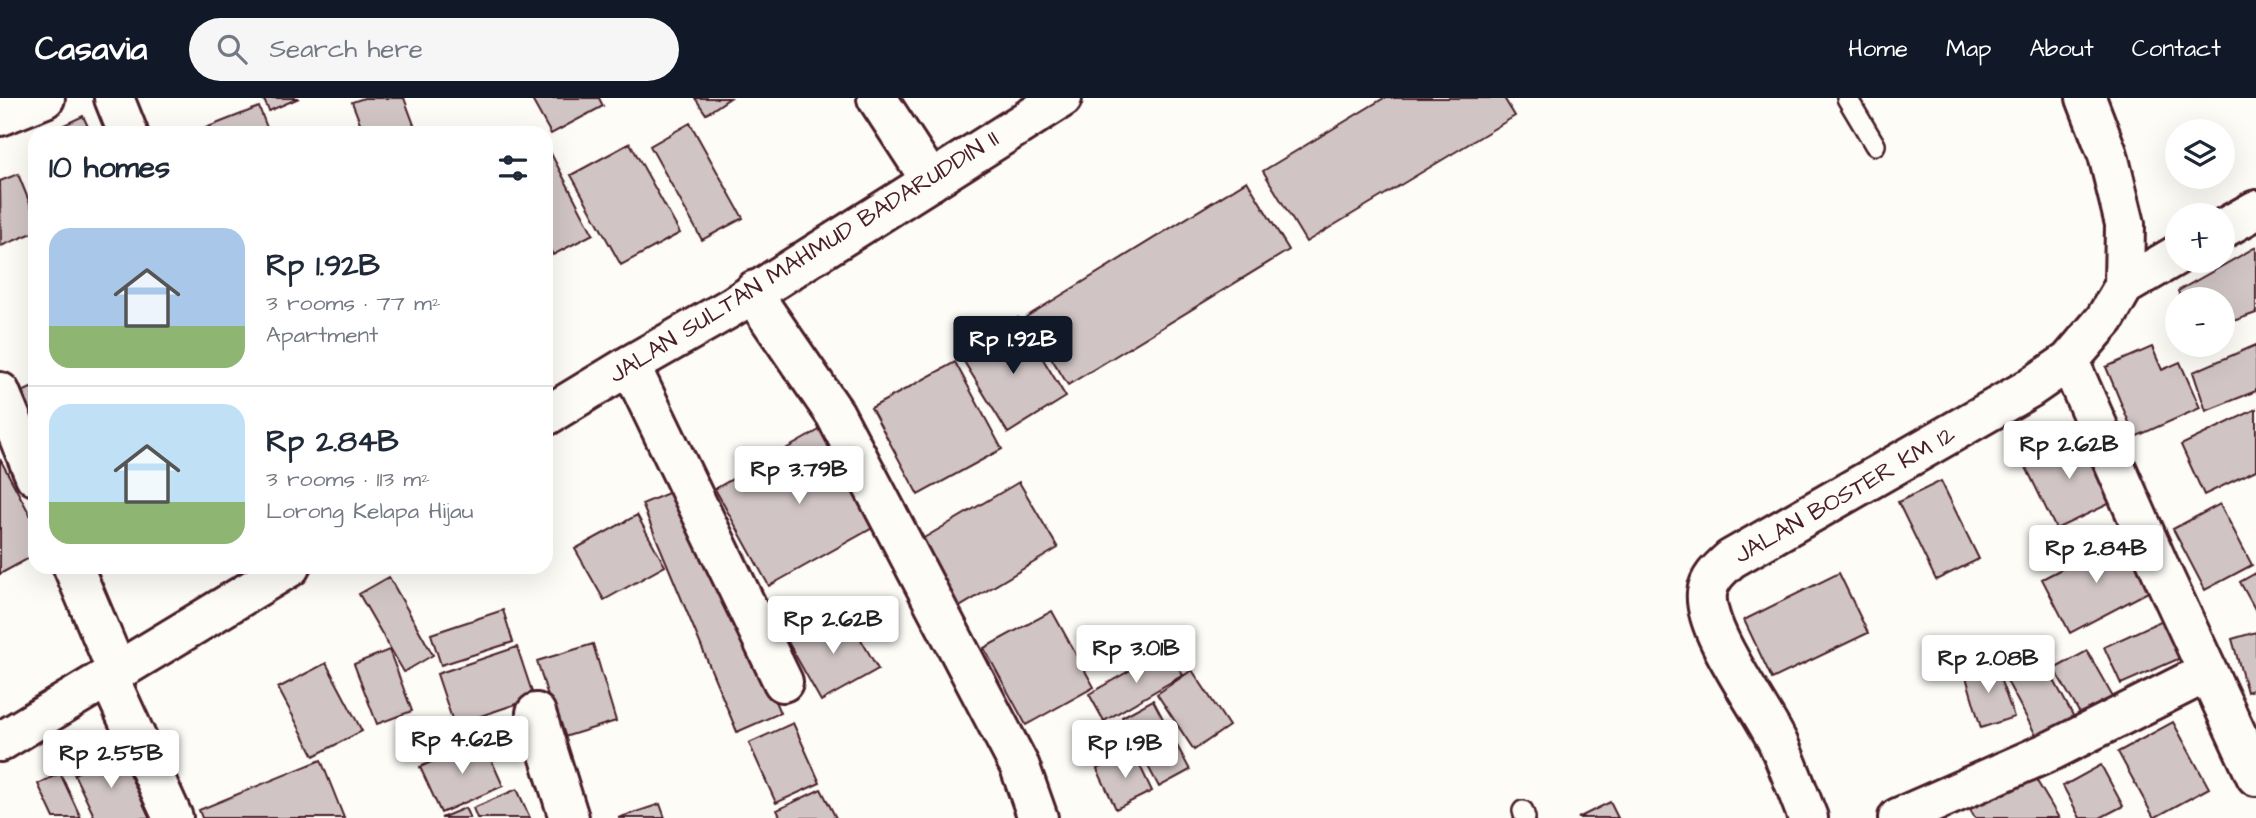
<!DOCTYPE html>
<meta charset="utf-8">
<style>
:root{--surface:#fff;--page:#f6f6f7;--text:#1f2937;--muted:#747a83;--line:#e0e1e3;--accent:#111827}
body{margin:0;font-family:"Architects Daughter",sans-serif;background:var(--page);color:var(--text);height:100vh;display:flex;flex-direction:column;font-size:26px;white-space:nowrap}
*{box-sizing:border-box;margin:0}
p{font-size:23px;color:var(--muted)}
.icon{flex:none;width:38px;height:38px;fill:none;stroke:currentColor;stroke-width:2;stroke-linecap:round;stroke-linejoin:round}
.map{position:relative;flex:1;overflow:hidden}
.sheet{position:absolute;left:28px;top:28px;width:525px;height:448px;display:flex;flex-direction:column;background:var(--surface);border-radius:21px;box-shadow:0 7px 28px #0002}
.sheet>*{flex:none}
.fabs{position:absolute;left:2165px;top:21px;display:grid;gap:14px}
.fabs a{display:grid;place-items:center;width:70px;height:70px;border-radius:50%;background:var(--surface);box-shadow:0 7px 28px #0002;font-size:35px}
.price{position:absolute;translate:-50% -60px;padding:0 16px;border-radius:7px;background:#fff;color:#222;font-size:23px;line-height:46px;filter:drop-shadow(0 2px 4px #0008)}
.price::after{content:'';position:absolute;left:50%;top:42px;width:21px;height:16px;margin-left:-10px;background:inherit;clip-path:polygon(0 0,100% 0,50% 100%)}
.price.on{background:var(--accent);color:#fff}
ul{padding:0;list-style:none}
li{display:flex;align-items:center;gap:21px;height:175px;padding:0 21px}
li+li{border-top:2px solid var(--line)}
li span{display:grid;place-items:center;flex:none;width:196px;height:140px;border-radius:21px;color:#555}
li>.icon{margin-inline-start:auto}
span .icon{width:84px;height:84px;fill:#fffc;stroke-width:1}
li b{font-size:30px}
h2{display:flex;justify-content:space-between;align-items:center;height:84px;padding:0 21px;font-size:30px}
header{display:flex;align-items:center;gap:42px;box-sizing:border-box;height:98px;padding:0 35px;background:var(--accent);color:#fff}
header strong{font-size:33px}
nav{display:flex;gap:38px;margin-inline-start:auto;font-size:24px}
.search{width:490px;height:63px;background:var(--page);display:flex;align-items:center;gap:18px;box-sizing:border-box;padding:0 24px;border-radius:38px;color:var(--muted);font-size:26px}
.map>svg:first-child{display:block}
</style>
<header>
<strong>Casavia</strong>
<div class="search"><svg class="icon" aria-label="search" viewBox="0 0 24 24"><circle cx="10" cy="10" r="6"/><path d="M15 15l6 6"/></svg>Search here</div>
<nav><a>Home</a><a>Map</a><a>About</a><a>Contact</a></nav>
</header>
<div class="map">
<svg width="2256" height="720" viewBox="0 0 2256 720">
<rect width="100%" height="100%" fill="#fdfcf7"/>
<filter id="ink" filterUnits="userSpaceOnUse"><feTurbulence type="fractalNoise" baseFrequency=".0143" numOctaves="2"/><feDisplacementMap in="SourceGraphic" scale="14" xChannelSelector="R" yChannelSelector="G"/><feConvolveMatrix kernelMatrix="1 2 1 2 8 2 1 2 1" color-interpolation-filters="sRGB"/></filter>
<g filter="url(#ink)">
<path fill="#d0c5c4" stroke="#4a1f2b" stroke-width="2" d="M263 0H299L269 13Z
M364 0H404L417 35H364L352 4Z
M531 0H599L603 8 551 36Z
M695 0H730L706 16Z
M1384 0H1504L1515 18 1306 144 1263 73Z
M259 9 269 35H193Z
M83 18 91 35H47Z
M690 25 743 120 702 142 650 48Z
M630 45 680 135 621 167 571 77Z
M546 46 593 136 553 157 546 144Z
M18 76 35 118V134L1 148 0 83Z
M1247 83 1289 152 1068 287 1026 219Z
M2256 149V215L2222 227V201H2181L2178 193Z
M1018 220 1066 299 1008 335 960 257Z
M2256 247V293L2206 313 2193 274Z
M2152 249 2162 272 2180 264 2200 310 2135 339 2106 269Z
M955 264 1002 351 918 397 871 310Z
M35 288V362L5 302Z
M2256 311V372L2204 397 2181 347Z
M828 327 883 424 769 488 715 391Z
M2082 335 2115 403 2056 431 2023 363Z
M0 361 35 426V457L0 476Z
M1941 383 1979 461 1936 482 1898 404Z
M1019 384 1058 450 956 511 917 444Z
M685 388 780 615 737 634 642 406Z
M2220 406 2252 467 2205 492 2173 431Z
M637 417 665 468 604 502 575 451Z
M2123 439 2150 493 2070 535 2042 481Z
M1839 475 1868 535 1772 581 1744 522Z
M2256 475V513L2240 484Z
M389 479 433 557 404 574 359 496Z
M503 512 513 544 441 567 431 536Z
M844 512 878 571 821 603 788 544Z
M1052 513 1094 589 1026 627 984 550Z
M2167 520 2185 558 2121 586 2104 549Z
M2256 534V591L2247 594 2232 541Z
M593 546 616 623 561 640 537 563Z
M517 549 534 600 454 627 437 576Z
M1167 551 1183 577 1104 623 1089 596Z
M2037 551 2082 634 2045 654 2000 570Z
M389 552 412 613 377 626 354 566Z
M2087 553 2118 608 2086 626 2054 571Z
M1994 564 2014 619 1981 630 1964 572Z
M326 565 362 633 314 658 278 590Z
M1192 572 1229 628 1194 652 1157 596Z
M1153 602 1190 672 1159 689 1122 619Z
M2173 624 2209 690 2154 720 2118 654Z
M793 625 820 685 776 705 749 645Z
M482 641 503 688 441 715 420 669Z
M1133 653 1152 693 1116 711 1097 671Z
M119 654 150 720H95L74 676Z
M321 662 344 720H202L199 712Z
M2101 667 2123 708 2100 720H2080L2063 688Z
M2031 673 2059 720H1975L1969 710Z
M60 675 81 720H54L38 686Z
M517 691 530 720H477L473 710Z
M821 691 836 720H781L777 712Z
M1610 704 1618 720H1578Z
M660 706 665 720H618Z
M465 710 470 720H441Z"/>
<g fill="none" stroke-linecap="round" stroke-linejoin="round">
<g stroke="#4a1f2b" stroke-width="24">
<path id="service" d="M1847 0 1875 47
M1523 713 1525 720"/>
</g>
<g stroke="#4a1f2b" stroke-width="44">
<path id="minor" d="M114 0 128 35
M877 0 931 83
M0 18 45 0
M2222 131 2256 112
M2124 188 2177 157
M755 192 763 211 835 316 1020 669 1038 720
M2069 263 2163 477 2256 678
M630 267 783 584
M0 294 35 378
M73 469 117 573
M108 578 173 720
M536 615 569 720
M1808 720C1798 695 1789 669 1778 645 1761 608 1703 534 1707 495 1709 480 1720 471 1731 461L2030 290 2069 263 2105 221 2124 188 2125 126 2108 57 2086 0
M1898 720 2053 652 2208 574"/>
</g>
<g stroke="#4a1f2b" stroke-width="44">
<path id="trunk" d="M546 318 630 267 730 210 1062 0
M0 644 290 469"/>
</g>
<use href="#service" stroke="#fdfcf7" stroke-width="19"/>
<use href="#minor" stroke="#fdfcf7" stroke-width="38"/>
<use href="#trunk" stroke="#fdfcf7" stroke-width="38"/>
</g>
</g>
<g text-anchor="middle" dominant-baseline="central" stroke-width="6" stroke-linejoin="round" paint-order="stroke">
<g font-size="24" fill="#4a1f2b" stroke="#fdfcf7">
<text transform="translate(804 159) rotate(-32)">JALAN SULTAN MAHMUD BADARUDDIN II</text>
<text transform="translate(1845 397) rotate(-30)">JALAN BOSTER KM 12</text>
</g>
</g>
</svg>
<div class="fabs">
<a><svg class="icon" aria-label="layers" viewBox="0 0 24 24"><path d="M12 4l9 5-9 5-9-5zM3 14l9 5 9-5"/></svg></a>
<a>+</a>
<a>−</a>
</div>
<b class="price on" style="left:1013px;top:278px">Rp 1.92B</b>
<b class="price" style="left:2069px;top:383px">Rp 2.62B</b>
<b class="price" style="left:799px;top:408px">Rp 3.79B</b>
<b class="price" style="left:2096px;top:487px">Rp 2.84B</b>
<b class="price" style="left:833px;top:558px">Rp 2.62B</b>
<b class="price" style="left:1136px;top:587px">Rp 3.01B</b>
<b class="price" style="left:1988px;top:597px">Rp 2.08B</b>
<b class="price" style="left:462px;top:678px">Rp 4.62B</b>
<b class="price" style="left:1125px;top:682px">Rp 1.9B</b>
<b class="price" style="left:111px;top:692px">Rp 2.55B</b>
<section class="sheet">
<h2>10 homes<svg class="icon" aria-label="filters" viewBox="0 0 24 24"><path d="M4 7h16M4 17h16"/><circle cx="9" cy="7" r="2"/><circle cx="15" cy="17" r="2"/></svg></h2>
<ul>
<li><span style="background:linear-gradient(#a9c7e8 70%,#8fb573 0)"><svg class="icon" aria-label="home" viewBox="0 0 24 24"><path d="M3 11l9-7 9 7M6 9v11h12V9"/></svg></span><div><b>Rp 1.92B</b><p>3 rooms · 77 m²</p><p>Apartment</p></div></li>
<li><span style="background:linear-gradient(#bfe0f5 70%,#8fb573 0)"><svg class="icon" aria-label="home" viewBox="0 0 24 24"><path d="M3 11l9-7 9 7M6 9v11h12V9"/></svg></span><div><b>Rp 2.84B</b><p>3 rooms · 113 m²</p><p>Lorong Kelapa Hijau</p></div></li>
</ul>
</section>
</div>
